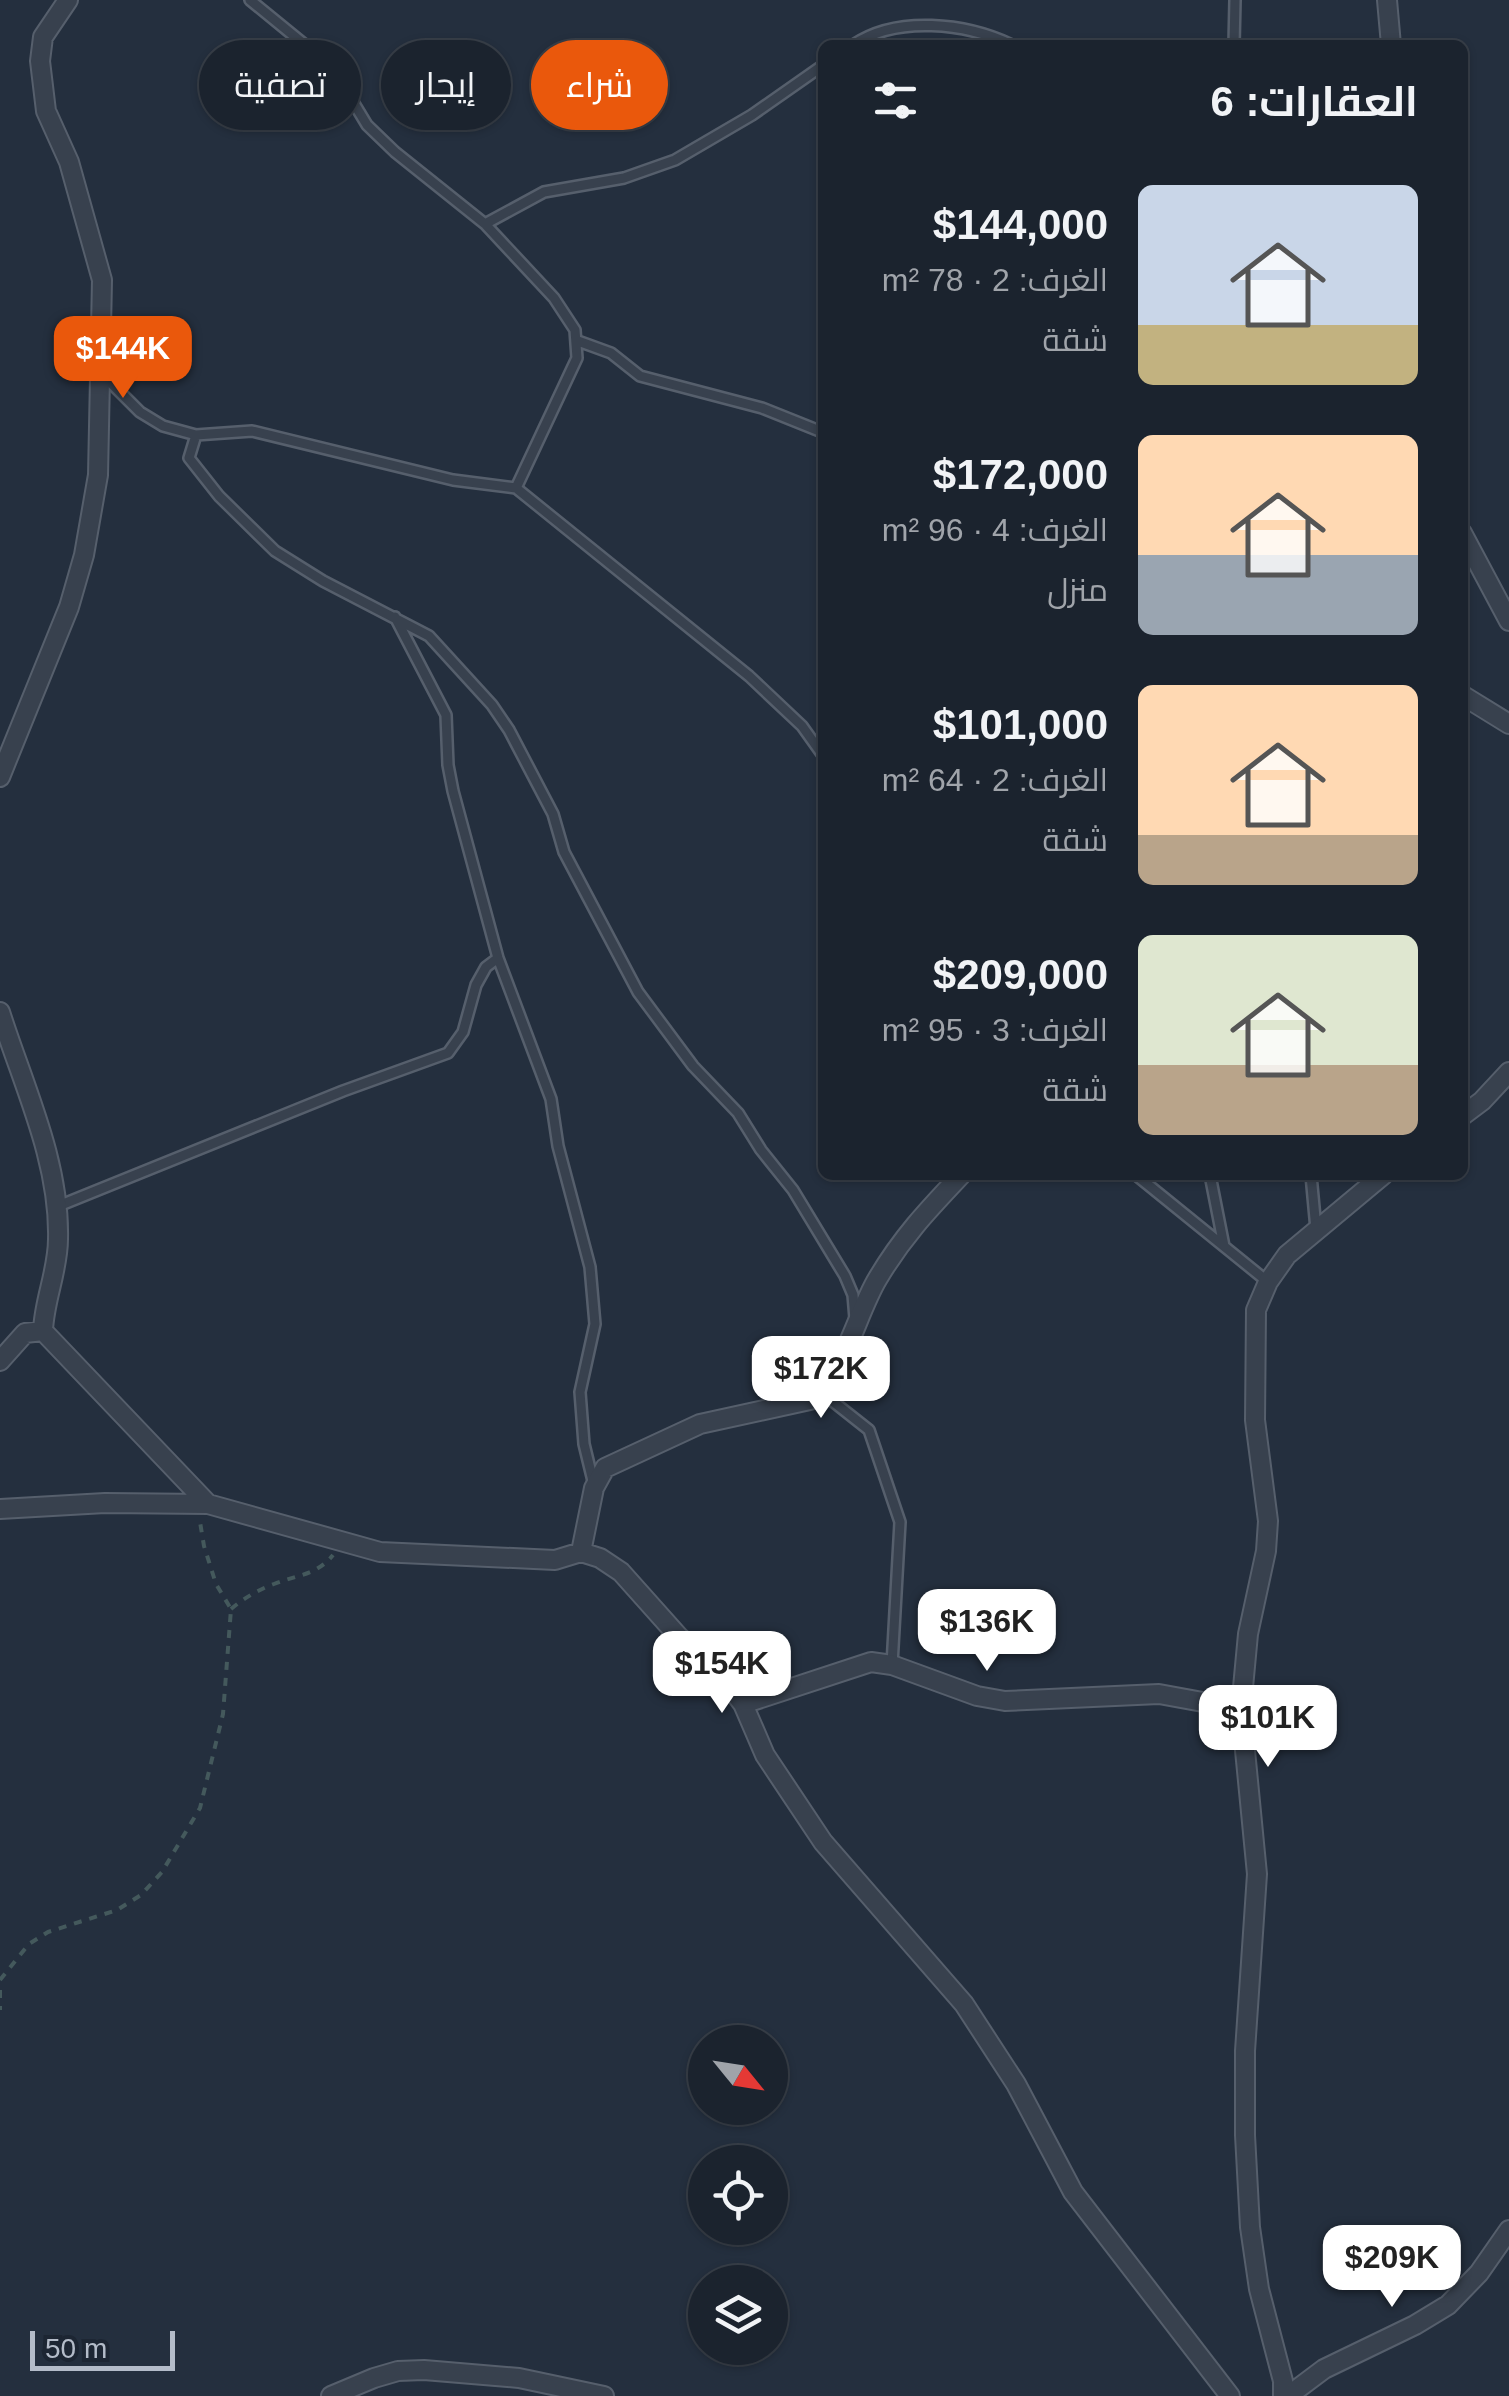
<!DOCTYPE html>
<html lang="ar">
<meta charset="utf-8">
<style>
:root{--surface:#1b232e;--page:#242b36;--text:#f1f3f6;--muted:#a0a4aa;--line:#39404a;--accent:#ea580c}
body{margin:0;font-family:Arial,Cairo,sans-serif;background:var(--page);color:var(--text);direction:rtl;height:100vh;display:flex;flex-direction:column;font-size:38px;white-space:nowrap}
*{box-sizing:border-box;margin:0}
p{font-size:32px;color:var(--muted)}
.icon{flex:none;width:55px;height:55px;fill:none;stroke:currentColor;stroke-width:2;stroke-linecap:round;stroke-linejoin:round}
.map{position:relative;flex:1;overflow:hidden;direction:ltr}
.side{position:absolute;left:818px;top:40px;width:650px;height:1140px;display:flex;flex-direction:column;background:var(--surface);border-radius:15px;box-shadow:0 2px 8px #0004,0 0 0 2px var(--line);direction:rtl}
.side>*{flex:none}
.banner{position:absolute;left:30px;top:40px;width:638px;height:90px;direction:rtl;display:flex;gap:20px}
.needle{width:65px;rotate:120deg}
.controls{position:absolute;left:688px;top:2025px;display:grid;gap:20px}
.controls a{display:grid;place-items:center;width:100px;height:100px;border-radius:50%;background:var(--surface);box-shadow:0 2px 8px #0004,0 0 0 2px var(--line);font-size:50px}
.scale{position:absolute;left:30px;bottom:25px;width:145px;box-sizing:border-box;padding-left:10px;border:5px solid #b4bcc9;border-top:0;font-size:28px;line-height:35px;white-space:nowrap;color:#b4bcc9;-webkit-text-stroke:8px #1d2633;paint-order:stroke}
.price{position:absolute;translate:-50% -85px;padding:0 22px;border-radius:20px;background:#fff;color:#222;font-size:32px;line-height:65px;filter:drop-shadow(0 2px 5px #0008)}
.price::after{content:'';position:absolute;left:50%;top:60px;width:30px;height:22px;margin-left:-15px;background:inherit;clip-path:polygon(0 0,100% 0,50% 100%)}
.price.active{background:var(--accent);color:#fff}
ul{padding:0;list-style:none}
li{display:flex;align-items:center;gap:30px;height:250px;padding:0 50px}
li span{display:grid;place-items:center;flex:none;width:280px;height:200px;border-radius:15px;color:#555}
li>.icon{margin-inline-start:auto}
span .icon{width:120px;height:120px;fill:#fffc;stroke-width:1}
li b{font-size:42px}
h2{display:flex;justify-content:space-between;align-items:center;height:120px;padding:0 50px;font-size:42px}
.tag{padding:0 35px;border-radius:45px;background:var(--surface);box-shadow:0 2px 8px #0004,0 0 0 2px var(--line);font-size:35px;line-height:90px}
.tag.active{background:var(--accent);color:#fff}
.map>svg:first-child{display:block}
</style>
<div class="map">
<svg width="1509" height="2396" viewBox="0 0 1509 2396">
<rect width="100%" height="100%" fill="#242f3e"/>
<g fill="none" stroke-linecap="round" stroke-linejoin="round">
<g stroke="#565f6c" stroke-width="14">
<path id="lane" d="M250 0 332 67 367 125 395 152 485 224 554 298 575 330 577 358 516 488
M853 45C897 15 966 23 1012 45
M1234 45 1235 0
M485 224 544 192 624 178 675 160 752 115 822 66
M578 341 611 353 640 376 762 408 822 432
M103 375 140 412 163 426 196 435 252 431 453 480 516 488 749 676 802 726 822 754
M196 435 189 458 219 496 275 551 323 581 429 636 492 705 509 730 553 814 564 852 638 992 693 1066 738 1113 761 1150 793 1190 845 1276 853 1295 855 1319
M395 617 446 715 448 765 453 791 498 958 551 1099 558 1146 590 1267 595 1324 580 1392 584 1444 594 1485
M1136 1175 1268 1282
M1210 1175 1224 1246
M1311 1175 1316 1229
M56 1207 343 1091 448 1053 463 1032 476 985 486 967 498 958
M821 1392 869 1430 900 1522 892 1665"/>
</g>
<g stroke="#565f6c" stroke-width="22">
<path id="street" d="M1387 0 1391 45
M1462 533 1509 621
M1462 695 1509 724
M0 777 69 607 84 555 98 475 102 280 69 162 46 111 40 61 43 37 68 0
M0 1012C23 1085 60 1161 58 1239 58 1271 44 1300 43 1331
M1462 1116 1482 1101 1509 1072
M0 1361 25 1333 43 1331 208 1504 380 1552 555 1560 581 1552 600 1558 621 1572 679 1637 718 1671 743 1704 765 1755 823 1842 964 2004 1016 2084 1073 2192 1230 2396
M0 1509 105 1503 208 1504
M581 1552 594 1488 605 1468 700 1424 810 1400C843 1378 857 1312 878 1278 903 1236 928 1210 961 1175
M743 1704 871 1662 892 1665 977 1696 1005 1701 1159 1694 1241 1709
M331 2396 374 2378 398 2371 424 2370 519 2378 604 2396
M1283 2396V2381L1259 2289 1250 2227 1245 2135V2051L1257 1874 1241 1709 1248 1634 1266 1551 1268 1521 1255 1420 1256 1310 1268 1282 1287 1255 1383 1175
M1288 2396 1324 2369 1415 2325 1448 2305 1479 2273 1509 2230"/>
</g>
<path stroke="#44595c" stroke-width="4" stroke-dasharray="8 8" stroke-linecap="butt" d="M231 1609C244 1598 258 1590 274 1584 297 1575 317 1575 333 1555
M0 1980 29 1944 48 1932 117 1910 141 1895 162 1872 200 1808 223 1714 231 1609 216 1584 204 1546 200 1522
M0 1990V2010"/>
<use href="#lane" stroke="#38414e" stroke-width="9"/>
<use href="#street" stroke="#38414e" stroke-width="18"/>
</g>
</svg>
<div class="controls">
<a><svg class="needle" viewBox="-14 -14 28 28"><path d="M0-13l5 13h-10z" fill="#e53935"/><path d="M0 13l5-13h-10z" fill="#a0a4aa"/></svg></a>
<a><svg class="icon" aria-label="locate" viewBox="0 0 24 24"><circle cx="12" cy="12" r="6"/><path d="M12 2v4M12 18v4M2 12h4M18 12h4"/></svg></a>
<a><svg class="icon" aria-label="layers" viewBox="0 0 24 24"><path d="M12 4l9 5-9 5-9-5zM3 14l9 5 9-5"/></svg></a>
</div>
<div class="scale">50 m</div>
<b class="price active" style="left:123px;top:401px">$144K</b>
<b class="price" style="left:821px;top:1421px">$172K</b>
<b class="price" style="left:987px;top:1674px">$136K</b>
<b class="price" style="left:722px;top:1716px">$154K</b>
<b class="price" style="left:1268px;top:1770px">$101K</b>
<b class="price" style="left:1392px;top:2310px">$209K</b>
<div class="banner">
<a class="tag active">شراء</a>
<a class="tag">إيجار</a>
<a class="tag">تصفية</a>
</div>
<section class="side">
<h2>العقارات: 6<svg class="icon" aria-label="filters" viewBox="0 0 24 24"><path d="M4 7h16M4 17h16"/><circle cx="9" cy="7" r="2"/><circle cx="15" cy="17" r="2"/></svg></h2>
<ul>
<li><span style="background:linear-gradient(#c9d6e8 70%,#c2b280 0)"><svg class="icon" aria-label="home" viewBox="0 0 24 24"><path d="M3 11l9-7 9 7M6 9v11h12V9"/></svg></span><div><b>$144,000</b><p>الغرف: 2 · 78 m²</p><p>شقة</p></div></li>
<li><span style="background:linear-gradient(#ffd9b3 60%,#9aa5b1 0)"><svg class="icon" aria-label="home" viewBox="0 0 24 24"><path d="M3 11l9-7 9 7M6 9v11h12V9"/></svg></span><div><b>$172,000</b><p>الغرف: 4 · 96 m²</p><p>منزل</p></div></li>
<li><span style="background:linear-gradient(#ffd9b3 75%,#b9a48a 0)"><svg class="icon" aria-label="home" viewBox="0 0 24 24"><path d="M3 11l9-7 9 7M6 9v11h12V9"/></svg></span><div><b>$101,000</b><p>الغرف: 2 · 64 m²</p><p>شقة</p></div></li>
<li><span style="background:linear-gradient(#dfe7d0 65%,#b9a48a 0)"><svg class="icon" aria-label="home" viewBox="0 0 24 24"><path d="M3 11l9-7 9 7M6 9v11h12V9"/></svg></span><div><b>$209,000</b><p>الغرف: 3 · 95 m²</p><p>شقة</p></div></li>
</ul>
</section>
</div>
